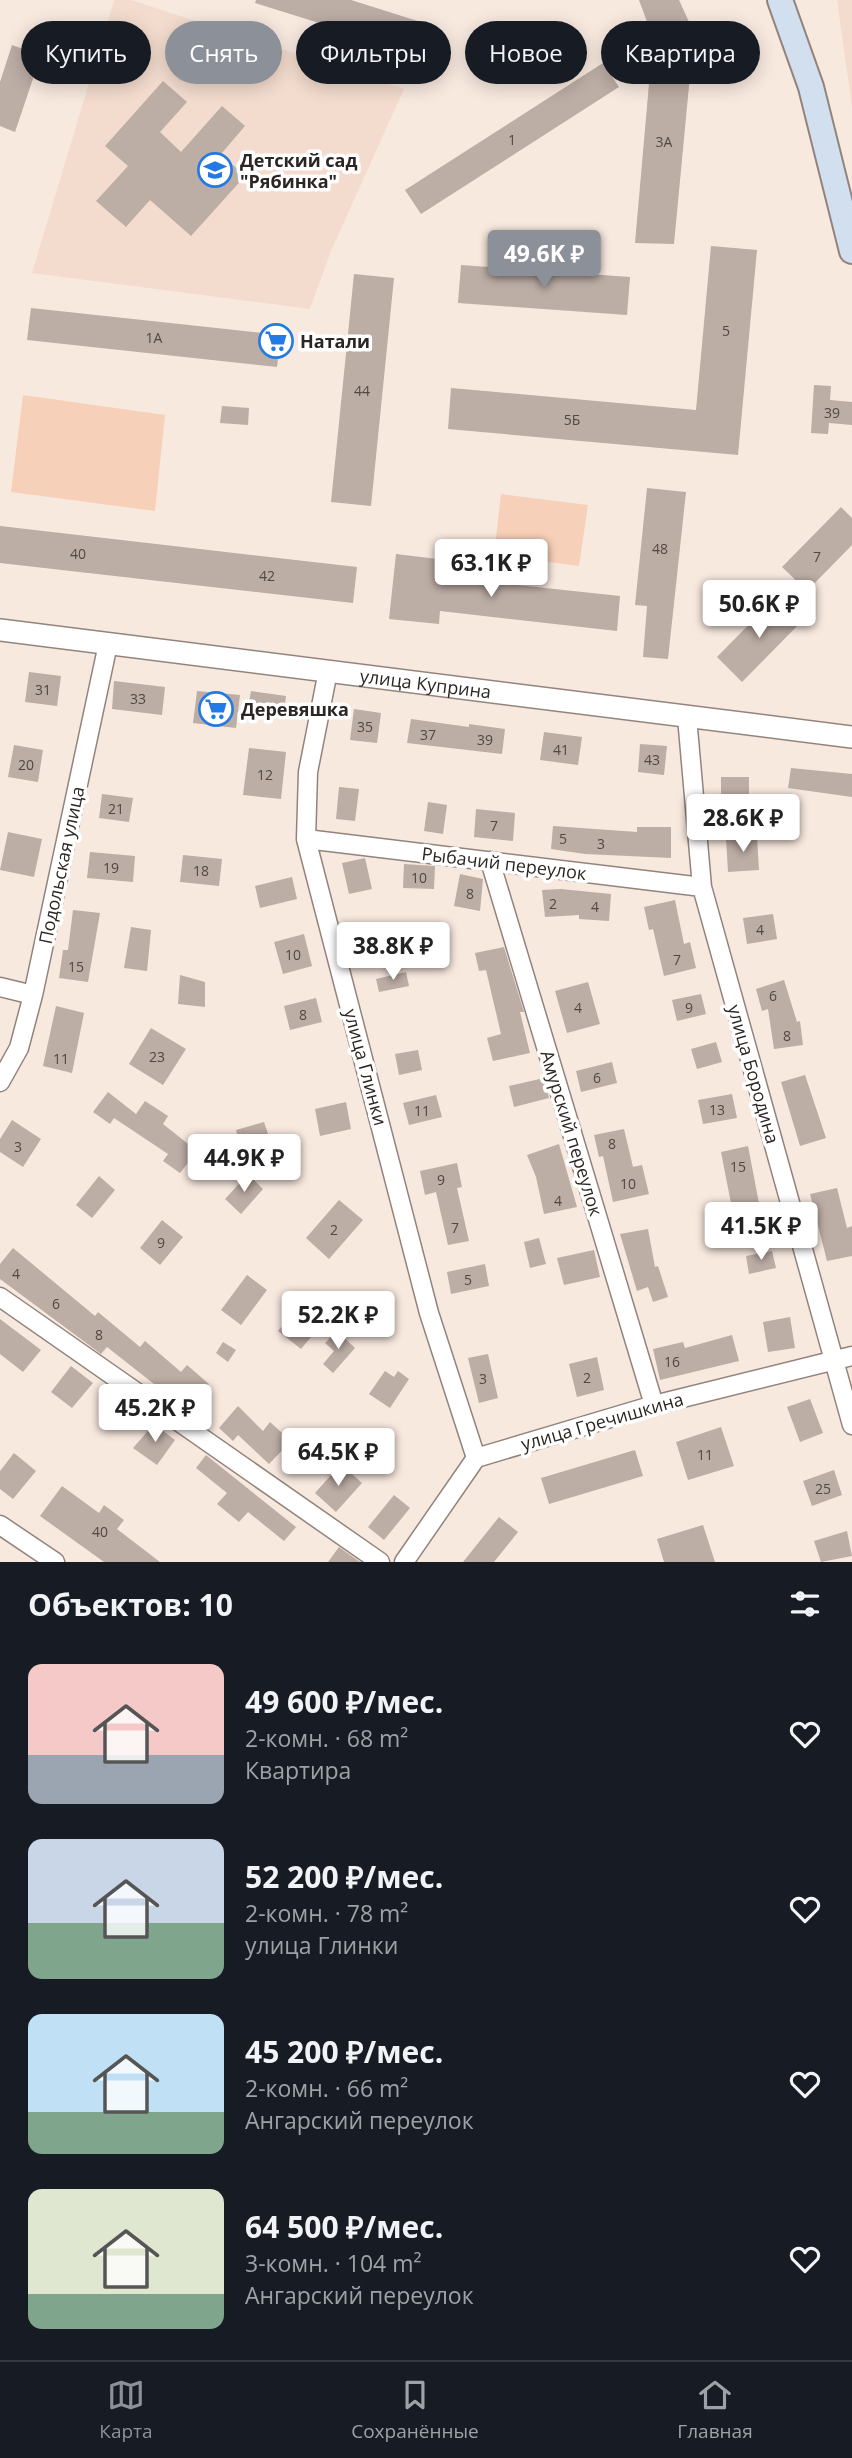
<!DOCTYPE html>
<html lang="ru">
<meta charset="utf-8">
<style>
:root{--surface:#171b24;--page:#20242c;--text:#f1f3f6;--muted:#9ea1a6;--line:#363941;--accent:#8c9099}
body{margin:0;font-family:"Open Sans",sans-serif;background:var(--page);color:var(--text);height:100vh;display:flex;flex-direction:column;font-size:26px;white-space:nowrap}
*{box-sizing:border-box;margin:0}
p{font-size:23px;color:var(--muted)}
.icon{flex:none;width:38px;height:38px;fill:none;stroke:currentColor;stroke-width:2;stroke-linecap:round;stroke-linejoin:round}
.map{position:relative;height:1562px;overflow:hidden}
.panel{display:flex;flex-direction:column;background:var(--surface);flex:1}
.panel>*{flex:none}
.banner{position:absolute;left:21px;top:21px;width:810px;height:63px;display:flex;gap:14px}
.price{position:absolute;translate:-50% -60px;padding:0 16px;border-radius:7px;background:#fff;color:#222;font-size:23px;line-height:46px;filter:drop-shadow(0 2px 4px #0008)}
.price::after{content:'';position:absolute;left:50%;top:42px;width:21px;height:16px;margin-left:-10px;background:inherit;clip-path:polygon(0 0,100% 0,50% 100%)}
.price.current{background:var(--accent);color:#fff}
ul{padding:0;list-style:none}
li{display:flex;align-items:center;gap:21px;height:175px;padding:0 28px}
li span{display:grid;place-items:center;flex:none;width:196px;height:140px;border-radius:14px;color:#555}
li>.icon{margin-inline-start:auto}
span .icon{width:84px;height:84px;fill:#fffc;stroke-width:1}
li b{font-size:30px}
h2{display:flex;justify-content:space-between;align-items:center;height:84px;padding:0 28px;font-size:30px}
.tag{padding:0 24px;border-radius:32px;background:var(--surface);box-shadow:0 4px 18px #0003;font-size:24px;line-height:63px}
.tag.current{background:var(--accent);color:#fff}
.dock{display:flex;justify-content:space-around;align-items:center;height:98px;border-top:2px solid var(--line);background:var(--surface);font-size:19px;color:var(--muted)}
.dock a{display:grid;justify-items:center;gap:4px}
.dock .current{color:var(--accent)}
.map>svg:first-child{display:block}
</style>
<div class="map">
<svg width="852" height="1562" viewBox="0 0 852 1562">
<rect width="100%" height="100%" fill="#f8e9df"/>
<path fill="#f3dcce" d="M114 0H131L404 89 331 251 310 309 32 273Z
M837 0H852V108Z"/>
<path fill="#f6d0b8" d="M23 395 165 415 155 511 11 492Z
M501 494 588 505 579 566 494 555Z"/>
<path fill="#bcada5" d="M256 0H351L424 23 415 53 255 3Z
M639 0H679L694 33 674 244 635 243 653 38Z
M12 45 41 55 15 132 0 126V82Z
M603 63 619 87 421 214 405 190Z
M163 81 187 102 160 132 181 152 222 106 245 126 221 154 245 176 191 236 150 200 126 227 96 201 128 166 105 146Z
M711 246 757 250 738 455 448 429 451 388 696 410Z
M461 265 630 277 627 315 458 303Z
M354 274 394 278 371 506 331 502Z
M31 308 281 335 277 367 27 340Z
M814 385 831 386 830 400 852 402V425L829 423 828 434 811 433Z
M222 406 249 408 248 425 220 423Z
M647 488 686 492 668 659 643 657 647 606 635 605Z
M841 507 852 518V545L807 591 782 567Z
M0 526 357 567 353 603 0 563Z
M396 554 446 560 444 577 620 596 617 631 440 611 439 624 389 619Z
M776 597 801 622 742 682 717 657Z
M29 672 61 676 57 706 25 702Z
M114 681 165 687 162 715 112 709Z
M197 691 240 695 236 728 193 723Z
M251 691 286 696 284 713 248 708Z
M354 709 381 713 377 743 350 740Z
M411 719 469 727V724L505 729 502 754 407 743Z
M544 732 582 737 578 765 540 760Z
M640 744 667 746 664 775 638 772Z
M14 745 43 750 38 782 8 777Z
M249 748 286 752 281 799 243 795Z
M791 768 852 774V797L788 788Z
M721 777H749V801H721Z
M339 787 359 789 355 821 336 819Z
M102 794 133 798 129 822 99 818Z
M428 802 447 805 443 834 424 831Z
M476 809 515 813 513 841 474 837Z
M553 826 637 832V827H671V858L585 854 551 849Z
M8 832 42 839 34 877 0 870Z
M757 836 759 870 728 872 726 839Z
M90 852 135 856 133 882 87 878Z
M183 855 222 859 219 886 180 882Z
M365 858 372 889 349 894 342 863Z
M404 864 435 866 434 889 403 888Z
M460 874 483 879 480 911 454 906Z
M292 877 297 899 260 908 255 886Z
M561 889 611 894 609 921 579 919V915L545 917 542 890Z
M675 900 684 944 690 942 696 968 664 976 653 929 649 930 644 907Z
M73 910 100 913 88 982 59 978 63 950H68Z
M773 914 777 939 747 944 743 918Z
M383 923 387 943 356 949 352 929Z
M131 927 151 930 147 971 124 968Z
M304 934 312 966 283 974 274 942Z
M504 947 524 1012H520L530 1053 493 1061 487 1038 501 1034 486 970 479 971 475 953Z
M406 972 409 986 379 992 376 979Z
M180 975 205 982V1007L178 1004Z
M784 980 797 1022 800 1021 803 1045 774 1049 768 1009 762 1011 756 989Z
M588 982 600 1024 567 1033 555 991Z
M701 994 706 1014 677 1021 672 1000Z
M316 998 322 1022 290 1030 284 1006Z
M56 1006 84 1013 72 1073 43 1066Z
M151 1028 186 1049 163 1085 129 1064Z
M716 1042 722 1062 697 1069 691 1049Z
M418 1050 422 1070 399 1075 395 1054Z
M612 1062 617 1083 581 1092 576 1071Z
M805 1075 826 1138 800 1146 781 1082Z
M544 1078 549 1098 514 1107 509 1086Z
M108 1092 136 1114 145 1101 168 1116 163 1124 197 1151 180 1173 163 1161 168 1154 114 1118 110 1124 93 1112Z
M732 1094 737 1118 703 1124 698 1100Z
M436 1095 442 1117 409 1125 403 1103Z
M346 1102 351 1129 320 1136 315 1109Z
M12 1120 41 1139 23 1167 0 1152V1139Z
M264 1122 270 1140 241 1149 236 1130Z
M624 1129 633 1167 642 1165 649 1194 613 1202 603 1156 599 1157 594 1135Z
M559 1144 577 1207 544 1214 536 1177 527 1155Z
M748 1146 762 1219 735 1224 721 1152Z
M457 1163 462 1187 457 1188 469 1241 448 1245 436 1192 425 1195 420 1171Z
M248 1174 263 1189 241 1214 225 1199Z
M99 1176 115 1190 92 1218 76 1205Z
M837 1188 847 1228 852 1226V1256L827 1261 810 1194Z
M339 1200 363 1220 329 1259 306 1238Z
M162 1220 183 1237 160 1265 140 1248Z
M648 1229 655 1267 658 1266 668 1297 653 1302 648 1287 637 1291 620 1234Z
M539 1238 546 1264 530 1268 524 1242Z
M13 1248 95 1316 98 1312 140 1347 145 1341 181 1372 187 1365 209 1384 187 1410 107 1347 101 1354 0 1279V1264Z
M594 1250 600 1277 564 1285 557 1258Z
M772 1251 776 1268 749 1274 746 1256Z
M485 1264 489 1286 451 1294 447 1272Z
M247 1275 267 1290 241 1325 221 1310Z
M297 1307 321 1325 301 1349 278 1331Z
M790 1317 795 1348 768 1352 763 1322Z
M0 1319 41 1350 23 1372 0 1354Z
M337 1331 355 1348 333 1373 323 1364 334 1351 325 1343Z
M732 1335 739 1361 660 1380 653 1349 683 1342 685 1348Z
M223 1342 236 1350 228 1362 216 1353Z
M488 1354 498 1398 479 1403 468 1358Z
M597 1357 604 1390 577 1397 569 1364Z
M71 1366 93 1383 72 1408 51 1392Z
M385 1371 394 1377 398 1371 409 1379 390 1408 369 1394Z
M810 1399 823 1433 800 1442 787 1407Z
M238 1406 263 1431 270 1422 291 1441 269 1464 238 1435 233 1441 219 1428Z
M154 1424 175 1440 157 1465 133 1448Z
M721 1427 734 1466 688 1480 676 1442Z
M635 1450 643 1476 549 1504 541 1478Z
M14 1453 36 1471 13 1499 0 1489V1471Z
M206 1455 296 1527 284 1541 248 1512 239 1522 217 1504 227 1493 196 1468Z
M341 1464 362 1483 336 1512 315 1493Z
M834 1470 842 1495 812 1506 803 1481Z
M62 1486 99 1513 104 1505 124 1520 117 1529 160 1562H104L40 1516Z
M394 1495 410 1508 384 1540 368 1527Z
M499 1517 518 1532 494 1562H463Z
M703 1525 715 1562H664L657 1539Z
M847 1531 852 1556 821 1562 814 1541Z
M339 1547 360 1562H328Z"/>
<g fill="none" stroke-linecap="round" stroke-linejoin="round">
<g stroke="#92847c" stroke-width="21">
<path id="minor" d="M328 671 308 772 306 839 429 1313 476 1458
M687 717 702 887 852 1425
M306 839 702 887
M490 861 654 1405
M0 987 33 995
M0 1082 19 1048 33 995 108 644
M0 1297 380 1562
M0 1525 55 1562
M404 1562 476 1458 654 1405 852 1356"/>
</g>
<g stroke="#92847c" stroke-width="24">
<g id="tertiary">
<path id="s1" d="M0 630 852 737"/>
</g>
</g>
<g stroke="#92847c" stroke-width="28">
<path id="secondary" d="M780 0 811 87 852 251"/>
</g>
<use href="#minor" stroke="#fff" stroke-width="18"/>
<use href="#tertiary" stroke="#fff" stroke-width="21"/>
<use href="#secondary" stroke="#d2dfef" stroke-width="24"/>
</g>
<defs>
<g id="school-ring" transform="scale(1.75)"><circle r="9.5" fill="#fff" stroke="#237ae4" stroke-width="1.5"/><path d="M0-5L7-2L0 1L-7-2ZM-4 1L0 2.5L4 1V4Q0 6-4 4Z" fill="#237ae4"/></g>
<g id="supermarket-ring" transform="scale(1.75)"><circle r="9.5" fill="#fff" stroke="#237ae4" stroke-width="1.5"/><path d="M-6-5.5h2.5l.6 2H6L4.5 2H-2.5L-4.4-4H-6ZM-1.5 3.2a1.3 1.3 0 1 0 .1 0ZM3 3.2a1.3 1.3 0 1 0 .1 0Z" fill="#237ae4"/></g>
</defs>
<g fill-rule="evenodd">
<use href="#school-ring" x="215" y="170"/>
<use href="#supermarket-ring" x="276" y="341"/>
<use href="#supermarket-ring" x="216" y="709"/>
</g>
<g text-anchor="middle" dominant-baseline="central" stroke-width="7" stroke-linejoin="round" paint-order="stroke">
<g font-size="14" fill="#504844">
<text x="512" y="139">1</text>
<text x="664" y="141">3А</text>
<text x="726" y="330">5</text>
<text x="154" y="337">1А</text>
<text x="362" y="390">44</text>
<text x="832" y="412">39</text>
<text x="572" y="419">5Б</text>
<text x="660" y="548">48</text>
<text x="78" y="553">40</text>
<text x="817" y="556">7</text>
<text x="267" y="575">42</text>
<text x="43" y="689">31</text>
<text x="138" y="698">33</text>
<text x="365" y="726">35</text>
<text x="428" y="734">37</text>
<text x="485" y="739">39</text>
<text x="561" y="749">41</text>
<text x="652" y="759">43</text>
<text x="26" y="764">20</text>
<text x="265" y="774">12</text>
<text x="116" y="808">21</text>
<text x="494" y="825">7</text>
<text x="563" y="838">5</text>
<text x="601" y="843">3</text>
<text x="111" y="867">19</text>
<text x="201" y="870">18</text>
<text x="419" y="877">10</text>
<text x="470" y="893">8</text>
<text x="553" y="903">2</text>
<text x="595" y="906">4</text>
<text x="760" y="929">4</text>
<text x="293" y="954">10</text>
<text x="677" y="959">7</text>
<text x="76" y="966">15</text>
<text x="773" y="995">6</text>
<text x="578" y="1007">4</text>
<text x="689" y="1007">9</text>
<text x="303" y="1014">8</text>
<text x="787" y="1035">8</text>
<text x="157" y="1056">23</text>
<text x="61" y="1058">11</text>
<text x="597" y="1077">6</text>
<text x="717" y="1109">13</text>
<text x="422" y="1110">11</text>
<text x="612" y="1143">8</text>
<text x="18" y="1146">3</text>
<text x="738" y="1166">15</text>
<text x="441" y="1179">9</text>
<text x="628" y="1183">10</text>
<text x="558" y="1200">4</text>
<text x="455" y="1227">7</text>
<text x="334" y="1229">2</text>
<text x="161" y="1242">9</text>
<text x="16" y="1273">4</text>
<text x="468" y="1279">5</text>
<text x="56" y="1303">6</text>
<text x="99" y="1334">8</text>
<text x="672" y="1361">16</text>
<text x="587" y="1377">2</text>
<text x="483" y="1378">3</text>
<text x="705" y="1454">11</text>
<text x="823" y="1488">25</text>
<text x="100" y="1531">40</text>
</g>
<g font-size="18" font-weight="bold" fill="#2c2623" stroke="#fff" text-anchor="start">
<text x="240" y="160">Детский сад<tspan x="240" dy="21">"Рябинка"</tspan></text>
<text x="300" y="341">Натали</text>
<text x="241" y="709">Деревяшка</text>
</g>
<g font-size="18" fill="#2c2623" stroke="#fff">
<text stroke="none"><textPath href="#s1" startOffset="429">улица Куприна</textPath></text>
<text transform="translate(504 863) rotate(7)">Рыбачий переулок</text>
<text transform="translate(61 865) rotate(-78)">Подольская улица</text>
<text transform="translate(366 1067) rotate(75)">улица Глинки</text>
<text transform="translate(754 1074) rotate(74)">улица Бородина</text>
<text transform="translate(572 1133) rotate(73)">Амурский переулок</text>
<text transform="translate(602 1421) rotate(-16)">улица Гречишкина</text>
</g>
</g>
</svg>
<b class="price current" style="left:544px;top:290px">49.6K ₽</b>
<b class="price" style="left:491px;top:599px">63.1K ₽</b>
<b class="price" style="left:759px;top:640px">50.6K ₽</b>
<b class="price" style="left:743px;top:854px">28.6K ₽</b>
<b class="price" style="left:393px;top:982px">38.8K ₽</b>
<b class="price" style="left:244px;top:1194px">44.9K ₽</b>
<b class="price" style="left:761px;top:1262px">41.5K ₽</b>
<b class="price" style="left:338px;top:1351px">52.2K ₽</b>
<b class="price" style="left:155px;top:1444px">45.2K ₽</b>
<b class="price" style="left:338px;top:1488px">64.5K ₽</b>
<div class="banner">
<a class="tag">Купить</a>
<a class="tag current">Снять</a>
<a class="tag">Фильтры</a>
<a class="tag">Новое</a>
<a class="tag">Квартира</a>
</div>
</div>
<section class="panel">
<h2>Объектов: 10<svg class="icon" aria-label="filters" viewBox="0 0 24 24"><path d="M4 7h16M4 17h16"/><circle cx="9" cy="7" r="2"/><circle cx="15" cy="17" r="2"/></svg></h2>
<ul>
<li><span style="background:linear-gradient(#f6c9c9 65%,#9aa5b1 0)"><svg class="icon" aria-label="home" viewBox="0 0 24 24"><path d="M3 11l9-7 9 7M6 9v11h12V9"/></svg></span><div><b>49 600 ₽/мес.</b><p>2-комн. · 68 m²</p><p>Квартира</p></div><svg class="icon" aria-label="heart" viewBox="0 0 24 24"><path d="M12 20l-8-8c-3-5 5-10 8-4 3-6 11-1 8 4z"/></svg></li>
<li><span style="background:linear-gradient(#c9d6e8 60%,#7fa58c 0)"><svg class="icon" aria-label="home" viewBox="0 0 24 24"><path d="M3 11l9-7 9 7M6 9v11h12V9"/></svg></span><div><b>52 200 ₽/мес.</b><p>2-комн. · 78 m²</p><p>улица Глинки</p></div><svg class="icon" aria-label="heart" viewBox="0 0 24 24"><path d="M12 20l-8-8c-3-5 5-10 8-4 3-6 11-1 8 4z"/></svg></li>
<li><span style="background:linear-gradient(#bfe0f5 70%,#7fa58c 0)"><svg class="icon" aria-label="home" viewBox="0 0 24 24"><path d="M3 11l9-7 9 7M6 9v11h12V9"/></svg></span><div><b>45 200 ₽/мес.</b><p>2-комн. · 66 m²</p><p>Ангарский переулок</p></div><svg class="icon" aria-label="heart" viewBox="0 0 24 24"><path d="M12 20l-8-8c-3-5 5-10 8-4 3-6 11-1 8 4z"/></svg></li>
<li><span style="background:linear-gradient(#dfe7d0 75%,#7fa58c 0)"><svg class="icon" aria-label="home" viewBox="0 0 24 24"><path d="M3 11l9-7 9 7M6 9v11h12V9"/></svg></span><div><b>64 500 ₽/мес.</b><p>3-комн. · 104 m²</p><p>Ангарский переулок</p></div><svg class="icon" aria-label="heart" viewBox="0 0 24 24"><path d="M12 20l-8-8c-3-5 5-10 8-4 3-6 11-1 8 4z"/></svg></li>
</ul>
</section>
<nav class="dock">
<a class="current"><svg class="icon" aria-label="map" viewBox="0 0 24 24"><path d="M3 6l6-2 6 2 6-2v14l-6 2-6-2-6 2zM9 4v14M15 6v14"/></svg>Карта</a>
<a><svg class="icon" aria-label="saved" viewBox="0 0 24 24"><path d="M7 4h10v16l-5-4-5 4z"/></svg>Сохранённые</a>
<a><svg class="icon" aria-label="home" viewBox="0 0 24 24"><path d="M3 11l9-7 9 7M6 9v11h12V9"/></svg>Главная</a>
</nav>
